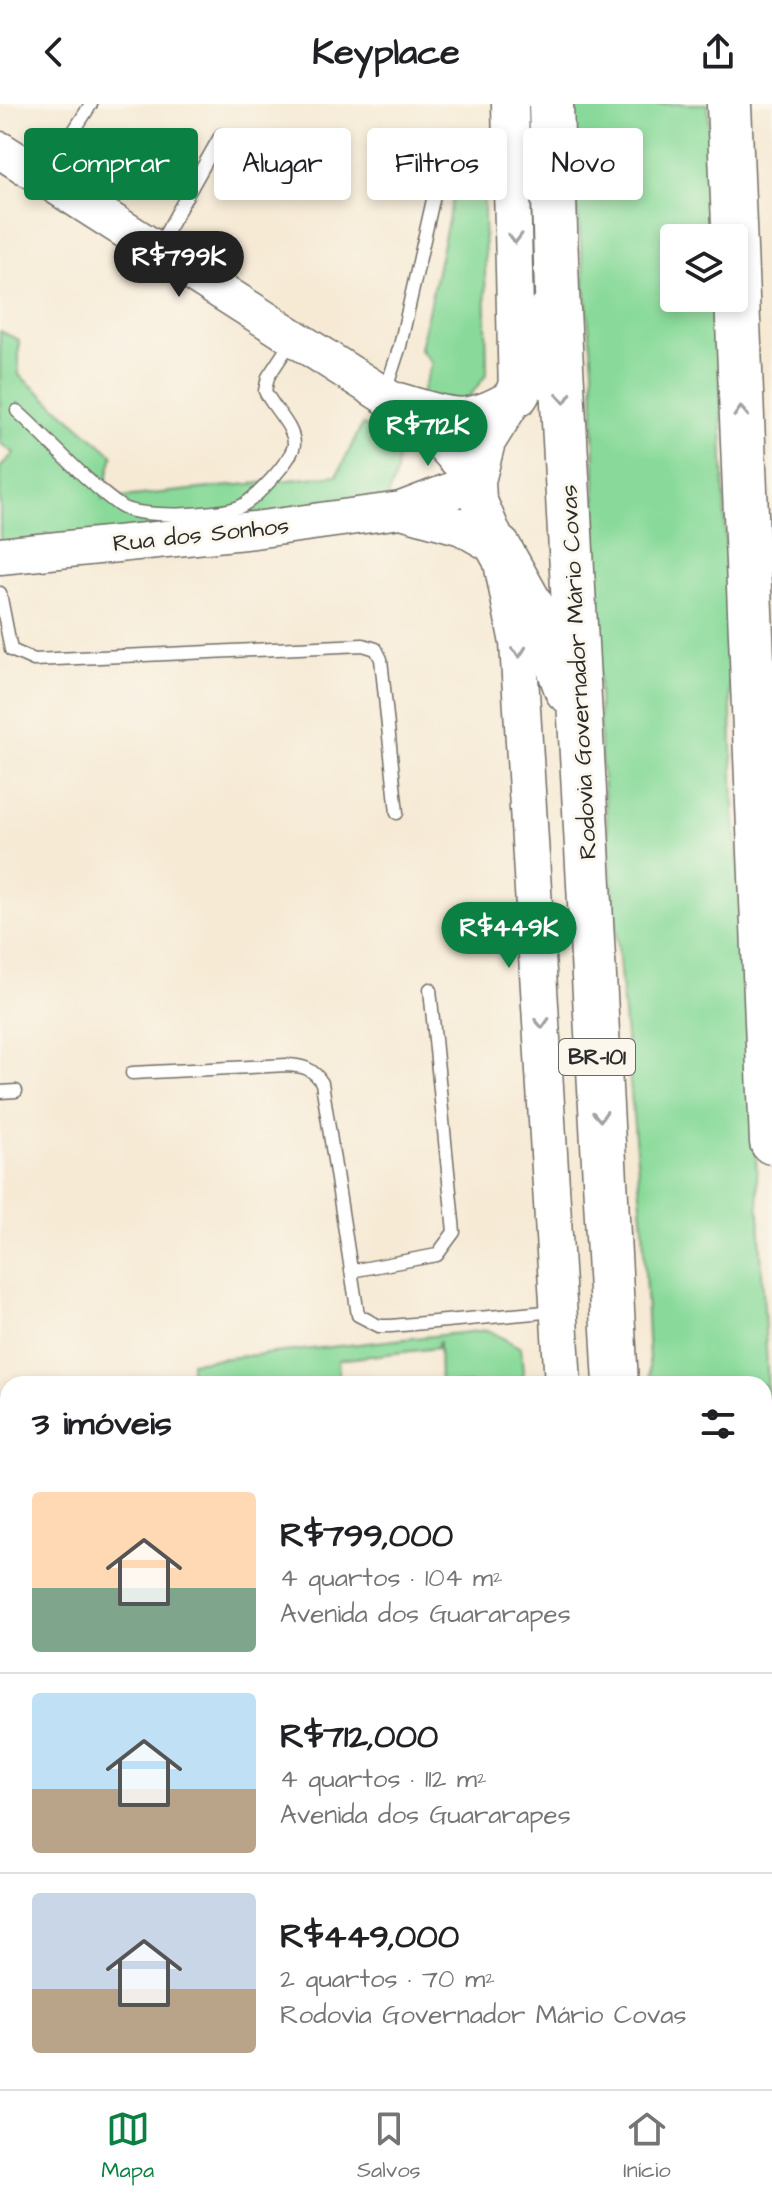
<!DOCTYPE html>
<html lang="pt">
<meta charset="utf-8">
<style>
:root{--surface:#fff;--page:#f6f6f6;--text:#202124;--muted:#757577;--line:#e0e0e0;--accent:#0b8043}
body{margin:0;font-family:"Architects Daughter",sans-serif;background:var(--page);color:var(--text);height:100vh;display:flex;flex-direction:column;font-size:30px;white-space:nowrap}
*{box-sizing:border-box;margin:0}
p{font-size:26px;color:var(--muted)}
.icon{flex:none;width:44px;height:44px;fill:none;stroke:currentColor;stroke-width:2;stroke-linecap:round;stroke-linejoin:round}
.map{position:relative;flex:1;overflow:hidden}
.drawer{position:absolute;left:0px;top:1272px;width:772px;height:714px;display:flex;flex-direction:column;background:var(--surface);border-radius:24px 24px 0 0;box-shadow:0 4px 12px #0003}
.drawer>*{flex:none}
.hud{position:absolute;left:24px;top:24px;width:724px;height:72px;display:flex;gap:16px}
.fabs{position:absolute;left:660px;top:120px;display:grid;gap:16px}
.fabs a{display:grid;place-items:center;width:88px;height:88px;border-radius:8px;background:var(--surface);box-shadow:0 4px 12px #0003;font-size:40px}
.price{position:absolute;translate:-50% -68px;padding:0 18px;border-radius:28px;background:var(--accent);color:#fff;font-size:26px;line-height:52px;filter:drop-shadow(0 2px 4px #0008)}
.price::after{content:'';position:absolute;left:50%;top:48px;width:24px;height:18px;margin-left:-12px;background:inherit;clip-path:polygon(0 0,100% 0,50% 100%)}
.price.current{background:#222;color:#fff}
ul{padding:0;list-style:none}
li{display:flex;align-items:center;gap:24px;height:200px;padding:0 32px}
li+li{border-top:2px solid var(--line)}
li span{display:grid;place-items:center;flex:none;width:224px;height:160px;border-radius:8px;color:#555}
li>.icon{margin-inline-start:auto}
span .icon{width:96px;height:96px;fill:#fffc;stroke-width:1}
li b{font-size:34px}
h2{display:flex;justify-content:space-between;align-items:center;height:96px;padding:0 32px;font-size:34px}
.chip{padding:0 28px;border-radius:8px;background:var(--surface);box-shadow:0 4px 12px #0003;font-size:28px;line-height:72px}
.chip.current{background:var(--accent);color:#fff}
header{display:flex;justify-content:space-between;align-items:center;height:104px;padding:0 32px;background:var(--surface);font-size:36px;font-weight:700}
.menu{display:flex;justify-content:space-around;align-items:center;height:112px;border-top:2px solid var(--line);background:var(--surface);font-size:22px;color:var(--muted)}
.menu a{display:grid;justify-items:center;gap:4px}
.menu .current{color:var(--accent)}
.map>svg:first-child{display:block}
</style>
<header><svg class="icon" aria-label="back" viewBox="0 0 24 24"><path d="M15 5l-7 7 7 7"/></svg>Keyplace<svg class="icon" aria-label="share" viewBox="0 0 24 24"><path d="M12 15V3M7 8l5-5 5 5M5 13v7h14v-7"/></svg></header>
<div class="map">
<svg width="772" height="1985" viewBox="0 0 772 1985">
<rect width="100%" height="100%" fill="#fbf7ec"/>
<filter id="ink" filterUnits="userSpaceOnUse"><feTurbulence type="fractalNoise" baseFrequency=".0125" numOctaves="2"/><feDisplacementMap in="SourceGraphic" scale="16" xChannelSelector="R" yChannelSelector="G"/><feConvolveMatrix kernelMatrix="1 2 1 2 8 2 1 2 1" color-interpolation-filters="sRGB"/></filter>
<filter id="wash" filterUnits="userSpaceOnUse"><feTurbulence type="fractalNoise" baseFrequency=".006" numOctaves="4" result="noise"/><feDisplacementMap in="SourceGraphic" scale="32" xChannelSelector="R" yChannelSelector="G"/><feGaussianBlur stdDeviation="1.8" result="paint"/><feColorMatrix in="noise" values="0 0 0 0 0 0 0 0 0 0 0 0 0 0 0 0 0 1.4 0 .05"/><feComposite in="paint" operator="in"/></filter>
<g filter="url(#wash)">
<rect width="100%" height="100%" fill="#f6ead5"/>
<path fill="#89da9a" stroke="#5a8262" stroke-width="2" d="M567 0H708L715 134H674V194H718L734 705 746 859 767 1263 772 1445 764 1479V1280H650L643 1123 600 642 593 263Z
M464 43 483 54 487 270 466 297 420 293 432 259 420 245Z
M0 227 19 236V271L113 351 102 395 337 371 362 321 399 335 396 369 385 402 0 455V364L14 349 0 339Z
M488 1226 521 1244 524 1280H440L439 1237 437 1244 338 1256 340 1280H191V1258Z
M772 1540 764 1700V1548Z"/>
</g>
<g filter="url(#ink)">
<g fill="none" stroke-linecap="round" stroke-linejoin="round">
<g stroke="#726e66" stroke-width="15">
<path id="lane" d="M46 71 91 0
M158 143 221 31
M385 288 400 242 439 69
M17 307C47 334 88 380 120 402 138 415 219 411 239 403 253 398 294 354 294 340 294 322 272 303 265 287L268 273 291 238
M0 489 11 546 34 556 363 541 376 545 381 555 397 709
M132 969 287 961C303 962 313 964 322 979L358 1211 379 1222H391L556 1207
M0 988 16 987
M351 1167 437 1151 454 1128 430 885
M0 1840 8 1839
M0 1900H8
M40 1985 117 1978"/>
</g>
<g stroke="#726e66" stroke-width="29">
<path id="street" d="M227 1985 313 1978"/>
</g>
<g stroke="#726e66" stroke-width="39">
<path id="secondary" d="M510 0 517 290 487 338 477 377 478 395 499 444 518 539 563 1280
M0 46 390 295 443 340 477 377
M398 297C451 312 466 323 516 291
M401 406 462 423 499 444
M0 452 254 426 401 406 477 377
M671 1978 672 1985"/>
</g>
<g stroke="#726e66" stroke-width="47">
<path id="highway" d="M551 0 557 188 616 1280
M729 0 772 1038
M517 290 533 260 552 206
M499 444 547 530 567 586
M764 1508 772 1487
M705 1978V1985"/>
</g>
<use href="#lane" stroke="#fff" stroke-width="12"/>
<use href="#street" stroke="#fff" stroke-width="26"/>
<use href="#secondary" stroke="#fff" stroke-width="36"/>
<use href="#highway" stroke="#fff" stroke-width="44"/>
</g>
<defs><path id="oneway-chevron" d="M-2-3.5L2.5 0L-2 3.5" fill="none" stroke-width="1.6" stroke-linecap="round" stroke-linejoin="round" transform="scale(2)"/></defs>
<g stroke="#a0a0a0">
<use href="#oneway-chevron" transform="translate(515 134) rotate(89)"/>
<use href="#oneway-chevron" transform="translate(564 294) rotate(86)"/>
<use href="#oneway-chevron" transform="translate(741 308) rotate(-92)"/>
<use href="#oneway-chevron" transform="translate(519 548) rotate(84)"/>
<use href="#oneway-chevron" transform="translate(542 919) rotate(87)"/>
<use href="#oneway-chevron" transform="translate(600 1012) rotate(87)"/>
</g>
</g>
<g text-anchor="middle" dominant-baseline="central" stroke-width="6" stroke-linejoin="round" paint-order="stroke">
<rect fill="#fbf7ec" stroke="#696865" stroke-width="2" x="559" y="935" width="76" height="36" rx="6"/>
<g font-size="22" font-weight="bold" fill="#2b2b2b">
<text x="597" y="953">BR-101</text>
</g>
<g font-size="24" fill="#2b2b2b" stroke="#fbf7ec">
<text transform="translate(201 431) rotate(-6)">Rua dos Sonhos</text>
<text transform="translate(579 568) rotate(-93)">Rodovia Governador Mário Covas</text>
</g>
</g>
</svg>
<div class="fabs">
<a><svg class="icon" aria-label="layers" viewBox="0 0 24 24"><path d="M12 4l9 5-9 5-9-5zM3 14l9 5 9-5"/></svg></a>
</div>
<b class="price current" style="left:179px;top:195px">R$799K</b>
<b class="price" style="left:428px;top:364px">R$712K</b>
<b class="price" style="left:509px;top:866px">R$449K</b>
<div class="hud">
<a class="chip current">Comprar</a>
<a class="chip">Alugar</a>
<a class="chip">Filtros</a>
<a class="chip">Novo</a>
</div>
<section class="drawer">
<h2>3 imóveis<svg class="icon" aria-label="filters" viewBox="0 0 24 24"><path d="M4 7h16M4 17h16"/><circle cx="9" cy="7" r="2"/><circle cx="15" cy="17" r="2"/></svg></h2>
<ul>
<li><span style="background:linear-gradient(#ffd9b3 60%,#7fa58c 0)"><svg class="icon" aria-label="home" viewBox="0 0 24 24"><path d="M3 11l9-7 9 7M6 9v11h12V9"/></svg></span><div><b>R$799,000</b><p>4 quartos · 104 m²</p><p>Avenida dos Guararapes</p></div></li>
<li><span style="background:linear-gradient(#bfe0f5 60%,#b9a48a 0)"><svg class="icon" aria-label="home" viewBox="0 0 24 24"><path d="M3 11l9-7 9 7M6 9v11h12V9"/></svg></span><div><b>R$712,000</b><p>4 quartos · 112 m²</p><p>Avenida dos Guararapes</p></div></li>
<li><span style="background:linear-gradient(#c9d6e8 60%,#b9a48a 0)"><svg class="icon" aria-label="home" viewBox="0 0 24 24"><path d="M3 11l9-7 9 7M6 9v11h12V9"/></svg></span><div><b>R$449,000</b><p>2 quartos · 70 m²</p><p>Rodovia Governador Mário Covas</p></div></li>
</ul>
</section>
</div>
<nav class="menu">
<a class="current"><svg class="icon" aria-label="map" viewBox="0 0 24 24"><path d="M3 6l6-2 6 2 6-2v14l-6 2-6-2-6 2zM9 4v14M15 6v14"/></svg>Mapa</a>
<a><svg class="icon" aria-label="saved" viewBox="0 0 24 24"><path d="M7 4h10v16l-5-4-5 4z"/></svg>Salvos</a>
<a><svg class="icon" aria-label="home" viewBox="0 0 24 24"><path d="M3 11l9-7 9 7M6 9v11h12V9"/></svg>Início</a>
</nav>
